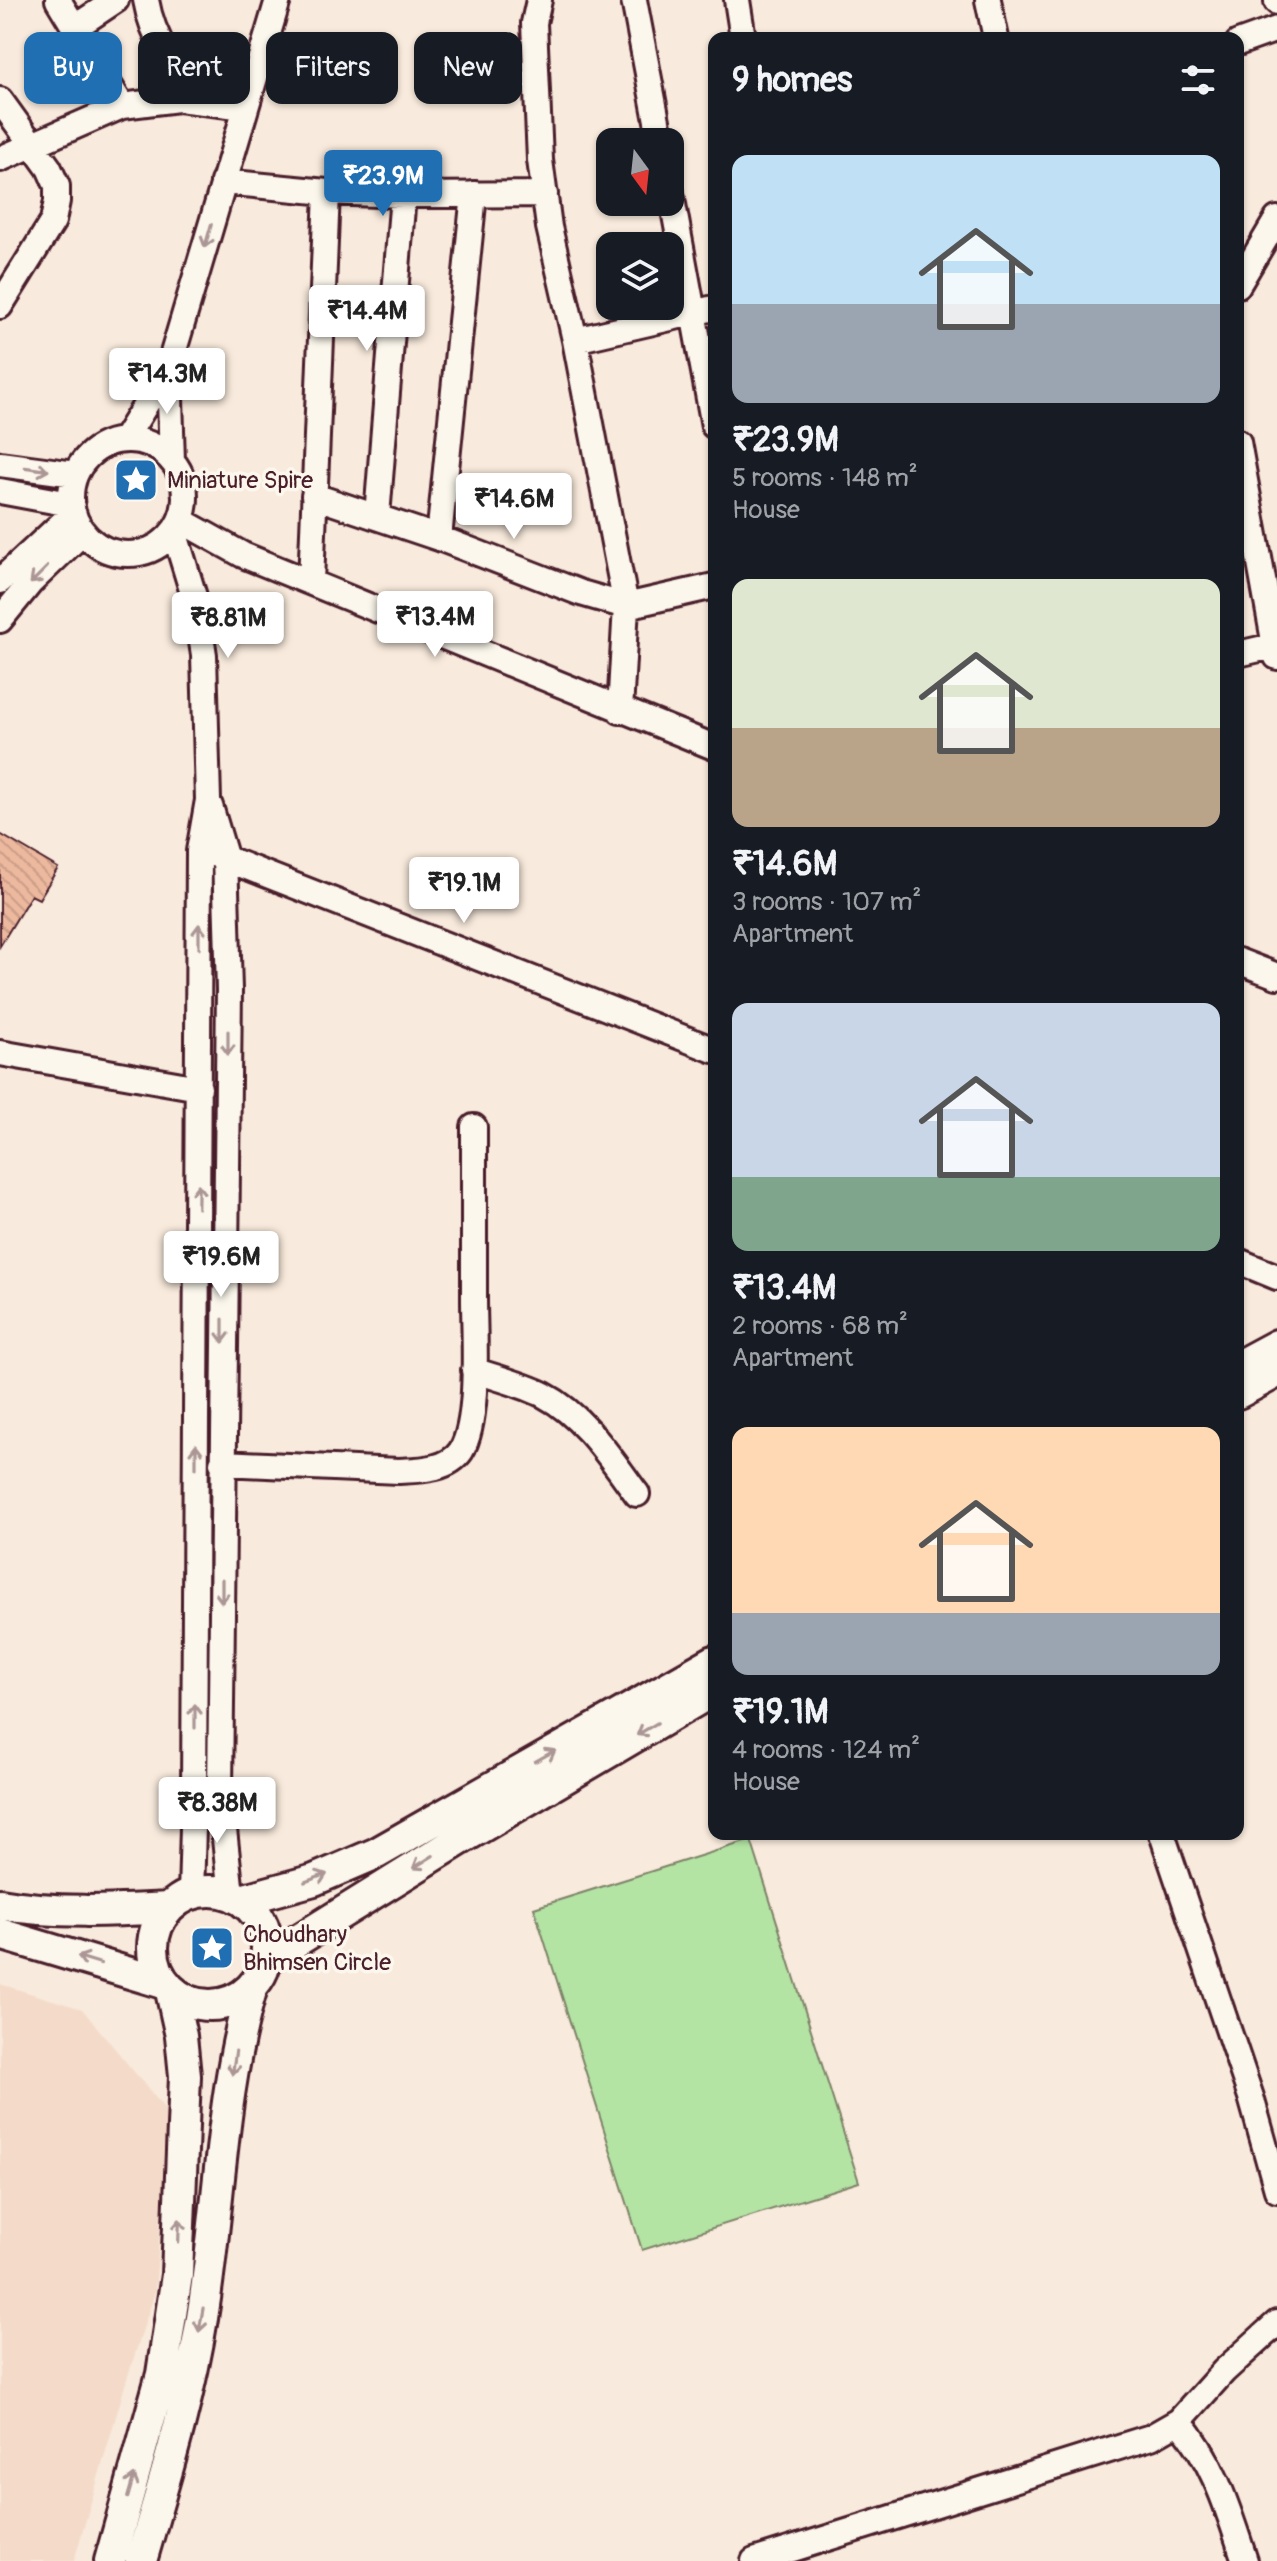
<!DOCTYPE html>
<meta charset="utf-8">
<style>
:root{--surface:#171b24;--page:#242831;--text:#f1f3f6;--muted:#9ea1a6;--accent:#1f6fb2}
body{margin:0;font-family:Pangolin,sans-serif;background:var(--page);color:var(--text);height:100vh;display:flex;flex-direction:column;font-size:30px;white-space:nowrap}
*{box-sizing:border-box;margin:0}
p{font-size:26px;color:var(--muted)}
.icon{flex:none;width:44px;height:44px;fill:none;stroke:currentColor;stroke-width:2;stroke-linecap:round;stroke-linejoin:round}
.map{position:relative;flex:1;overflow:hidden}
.panel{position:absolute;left:708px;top:32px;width:536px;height:1808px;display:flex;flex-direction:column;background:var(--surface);border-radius:16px;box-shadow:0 2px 6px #0004}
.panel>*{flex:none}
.top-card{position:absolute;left:24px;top:32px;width:564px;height:72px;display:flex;gap:16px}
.needle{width:52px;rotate:165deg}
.buttons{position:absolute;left:596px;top:128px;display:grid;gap:16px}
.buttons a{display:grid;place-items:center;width:88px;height:88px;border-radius:16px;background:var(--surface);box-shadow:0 2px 6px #0004;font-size:40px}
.price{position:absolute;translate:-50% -68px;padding:0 18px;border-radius:8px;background:#fff;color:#222;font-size:26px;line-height:52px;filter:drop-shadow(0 2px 4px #0008)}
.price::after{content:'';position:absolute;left:50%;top:48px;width:24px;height:18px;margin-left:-12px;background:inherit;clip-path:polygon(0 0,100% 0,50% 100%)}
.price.selected{background:var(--accent);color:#fff}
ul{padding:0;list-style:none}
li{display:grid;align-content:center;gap:16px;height:424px;padding:0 24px}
li span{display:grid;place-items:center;height:248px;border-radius:16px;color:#555}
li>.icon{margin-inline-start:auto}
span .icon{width:144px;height:144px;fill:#fffc;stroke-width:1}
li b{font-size:34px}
h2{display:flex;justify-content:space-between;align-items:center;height:96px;padding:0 24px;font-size:34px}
.pill{padding:0 28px;border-radius:16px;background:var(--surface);box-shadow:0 2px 6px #0004;font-size:28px;line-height:72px}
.pill.selected{background:var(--accent);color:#fff}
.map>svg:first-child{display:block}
</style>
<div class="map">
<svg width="1277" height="2561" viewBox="0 0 1277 2561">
<defs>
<pattern id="building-back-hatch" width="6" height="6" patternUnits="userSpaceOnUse" patternTransform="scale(2)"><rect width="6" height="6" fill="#ecb89e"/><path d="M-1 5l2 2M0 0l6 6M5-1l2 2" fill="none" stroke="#cc9e88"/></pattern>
</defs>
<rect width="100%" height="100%" fill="#f8eadc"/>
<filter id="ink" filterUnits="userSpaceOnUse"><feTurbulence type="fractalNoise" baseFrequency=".0125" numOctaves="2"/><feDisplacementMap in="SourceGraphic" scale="16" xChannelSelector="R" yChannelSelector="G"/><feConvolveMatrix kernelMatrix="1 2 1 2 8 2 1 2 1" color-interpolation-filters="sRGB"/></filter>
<g filter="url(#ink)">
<path fill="#f4dbc9" d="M0 1984 82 2009 169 2114 155 2292 126 2382 74 2561H0Z"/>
<path fill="#b3e4a4" stroke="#7e8268" stroke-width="2" d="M751 1840 859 2182 642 2250 534 1908Z"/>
<path fill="url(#building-back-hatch)" stroke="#4a1f2b" stroke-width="2" d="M0 834 58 868 39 899 31 895 0 946Z"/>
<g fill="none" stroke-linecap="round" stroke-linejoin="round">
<g stroke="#4a1f2b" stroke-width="30">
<path id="minor" d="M58 0 122 106
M146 0C153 41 175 69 201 101
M539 0 534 23 540 160 549 227 575 340 626 606 620 711
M634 0 661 142
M737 0 743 38
M988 0 996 38
M1277 0V2
M74 28 116 0
M1238 43 1277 29
M0 100 49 168 57 186V201L53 221 0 306
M0 159 122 106 178 99 246 107
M223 182 327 192 403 195 545 194
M670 188 714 426
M1238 285 1277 219
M575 340 714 308
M169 367 172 461
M71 497a57 57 0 1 1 114 0a57 57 0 1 1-114 0Z
M124 440 169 367 278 0
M1238 442 1277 657
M0 464 75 474
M0 491 70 504
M314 496 439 538 581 593 626 606 714 586
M377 516 403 195
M180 520 243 555 714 747
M174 531 196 603 204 655 208 800 199 851 194 1794 191 1894
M439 538 474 194
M0 581 72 514
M311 582 327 192
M0 620 31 582 82 533
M1238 654 1277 645
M210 806 225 856 229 990 220 1792 231 1895
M214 854 714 1050
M1238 961 1277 976
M0 1053 199 1088
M1238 1261 1277 1277
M474 1370C496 1378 522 1384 544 1395 584 1416 611 1459 637 1494
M222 1463 399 1471C420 1470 448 1470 461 1451 480 1420 474 1337 474 1299 474 1242 474 1185 474 1127
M1162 1834 1251 2097 1277 2190
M1179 2421C1214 2461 1229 2512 1245 2561
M754 2561 1151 2437 1179 2421 1224 2371 1277 2323"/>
</g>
<g stroke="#4a1f2b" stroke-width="36">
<path id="major" d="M1238 1366 1277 1345
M1238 1393 1277 1372
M153 1948a57 57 0 1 1 114 0a57 57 0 1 1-114 0Z
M241 1900 314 1880 377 1853 714 1661
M0 1904C56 1914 112 1911 169 1908
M0 1934 163 1983
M266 1960 461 1839 714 1690
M110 2561 162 2374 177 2275 185 2076 181 2036 171 1991
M141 2561C164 2481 189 2401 202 2318 220 2208 220 2095 252 1987"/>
</g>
<use href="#minor" stroke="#fbf7ec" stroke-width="24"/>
<use href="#major" stroke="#fbf7ec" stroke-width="30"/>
</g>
<defs><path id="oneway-shaft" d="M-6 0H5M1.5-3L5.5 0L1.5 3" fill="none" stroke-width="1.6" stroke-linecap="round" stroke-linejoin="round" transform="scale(2)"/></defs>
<g stroke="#ab9695">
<use href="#oneway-shaft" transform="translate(208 236) rotate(106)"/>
<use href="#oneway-shaft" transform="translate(37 469) rotate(8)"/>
<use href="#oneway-shaft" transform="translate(39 575) rotate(135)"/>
<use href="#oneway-shaft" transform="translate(199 936) rotate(-90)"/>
<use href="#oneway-shaft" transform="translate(228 1043) rotate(90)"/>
<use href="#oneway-shaft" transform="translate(198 1196) rotate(-89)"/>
<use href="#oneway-shaft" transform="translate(223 1331) rotate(90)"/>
<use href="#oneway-shaft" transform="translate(196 1456) rotate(-90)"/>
<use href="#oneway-shaft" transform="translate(222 1591) rotate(90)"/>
<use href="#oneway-shaft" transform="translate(195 1716) rotate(-90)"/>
<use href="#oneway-shaft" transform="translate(647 1729) rotate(149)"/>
<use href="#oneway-shaft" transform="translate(545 1756) rotate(-29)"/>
<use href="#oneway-shaft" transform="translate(423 1862) rotate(148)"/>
<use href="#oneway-shaft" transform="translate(316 1878) rotate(-20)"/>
<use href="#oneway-shaft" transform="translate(89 1960) rotate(-163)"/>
<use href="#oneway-shaft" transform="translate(234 2063) rotate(98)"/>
<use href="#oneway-shaft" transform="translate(179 2231) rotate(-88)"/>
<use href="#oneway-shaft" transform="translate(201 2320) rotate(100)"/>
<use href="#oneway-shaft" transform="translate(131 2486) rotate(-74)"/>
</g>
</g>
<defs>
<g id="sight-square" transform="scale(2.3)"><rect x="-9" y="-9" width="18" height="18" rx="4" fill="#1f6fb2" stroke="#fbf7ec"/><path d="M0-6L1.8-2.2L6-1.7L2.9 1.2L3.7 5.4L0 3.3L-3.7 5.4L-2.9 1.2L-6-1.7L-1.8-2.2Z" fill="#fff"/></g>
</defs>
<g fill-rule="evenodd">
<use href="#sight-square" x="136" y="480"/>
<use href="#sight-square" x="212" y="1948"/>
</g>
<g text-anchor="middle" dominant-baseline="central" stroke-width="7" stroke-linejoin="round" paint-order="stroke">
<g font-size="24" fill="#4a1f2b" stroke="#fbf7ec" text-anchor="start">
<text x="167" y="480">Miniature Spire</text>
<text x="243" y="1934">Choudhary<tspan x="243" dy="28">Bhimsen Circle</tspan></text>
</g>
</g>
</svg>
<div class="buttons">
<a><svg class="needle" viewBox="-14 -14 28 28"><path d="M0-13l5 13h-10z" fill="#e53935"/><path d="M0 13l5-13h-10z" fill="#9ea1a6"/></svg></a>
<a><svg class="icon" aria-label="layers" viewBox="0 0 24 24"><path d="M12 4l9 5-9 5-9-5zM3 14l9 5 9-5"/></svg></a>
</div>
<b class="price selected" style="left:383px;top:218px">₹23.9M</b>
<b class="price" style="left:367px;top:353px">₹14.4M</b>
<b class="price" style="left:167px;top:416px">₹14.3M</b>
<b class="price" style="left:514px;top:541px">₹14.6M</b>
<b class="price" style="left:435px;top:659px">₹13.4M</b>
<b class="price" style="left:228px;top:660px">₹8.81M</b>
<b class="price" style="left:464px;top:925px">₹19.1M</b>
<b class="price" style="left:221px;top:1299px">₹19.6M</b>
<b class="price" style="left:217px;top:1845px">₹8.38M</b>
<div class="top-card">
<a class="pill selected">Buy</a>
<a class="pill">Rent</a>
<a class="pill">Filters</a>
<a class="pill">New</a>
</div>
<section class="panel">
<h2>9 homes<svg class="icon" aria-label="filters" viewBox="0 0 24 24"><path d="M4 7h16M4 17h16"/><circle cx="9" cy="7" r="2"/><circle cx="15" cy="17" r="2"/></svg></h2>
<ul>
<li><span style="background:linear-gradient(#bfe0f5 60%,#9aa5b1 0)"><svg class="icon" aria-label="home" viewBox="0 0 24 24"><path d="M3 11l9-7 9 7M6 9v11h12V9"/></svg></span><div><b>₹23.9M</b><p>5 rooms · 148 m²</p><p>House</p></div></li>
<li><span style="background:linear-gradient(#dfe7d0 60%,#b9a48a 0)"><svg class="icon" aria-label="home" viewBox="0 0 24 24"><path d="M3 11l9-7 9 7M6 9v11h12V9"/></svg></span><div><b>₹14.6M</b><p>3 rooms · 107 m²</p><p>Apartment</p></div></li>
<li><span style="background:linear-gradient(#c9d6e8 70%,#7fa58c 0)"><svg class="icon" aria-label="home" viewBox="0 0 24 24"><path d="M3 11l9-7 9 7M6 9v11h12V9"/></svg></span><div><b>₹13.4M</b><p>2 rooms · 68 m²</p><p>Apartment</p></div></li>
<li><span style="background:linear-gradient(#ffd9b3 75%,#9aa5b1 0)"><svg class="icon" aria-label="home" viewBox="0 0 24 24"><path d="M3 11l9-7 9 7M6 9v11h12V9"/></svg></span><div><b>₹19.1M</b><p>4 rooms · 124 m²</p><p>House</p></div></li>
</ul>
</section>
</div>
